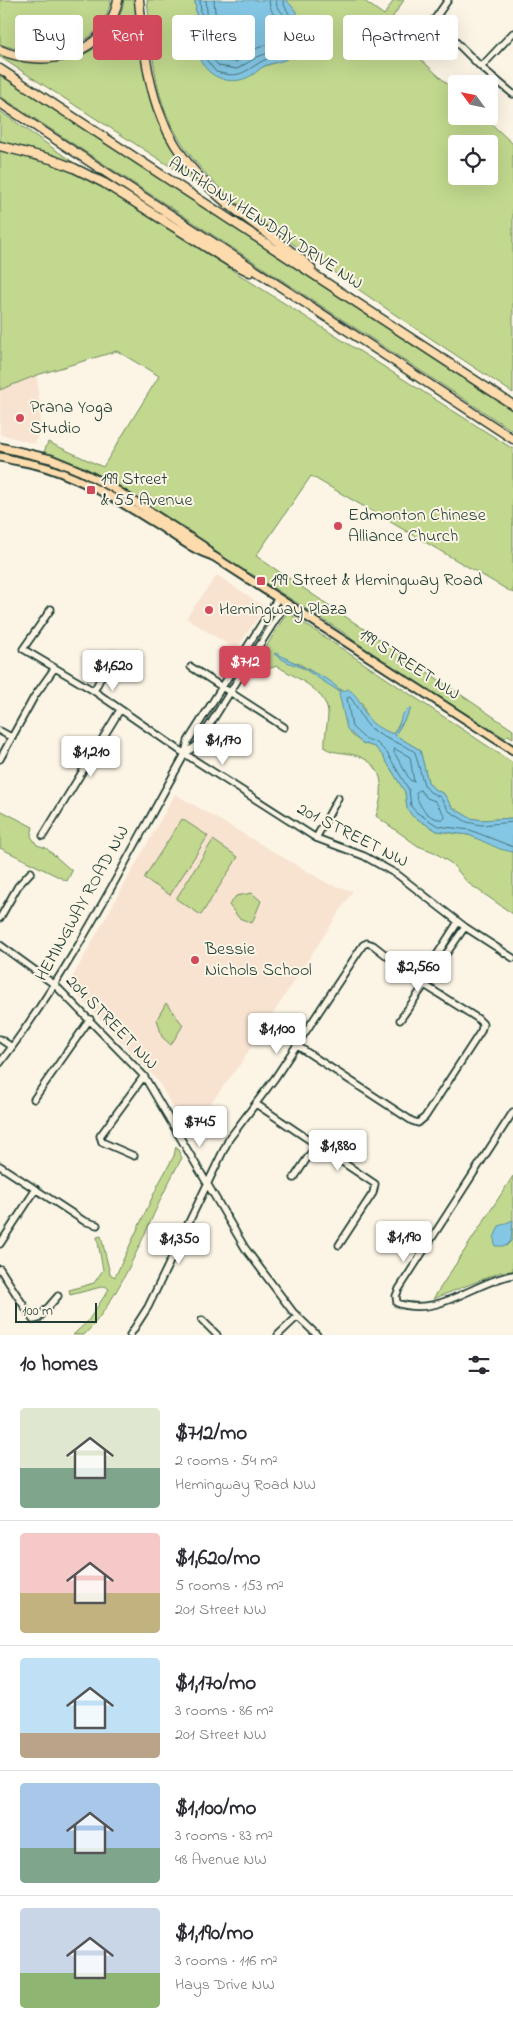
<!DOCTYPE html>
<meta charset="utf-8">
<style>
:root{--surface:#fff;--page:#f2f2f3;--text:#2b2b33;--muted:#7c7c81;--line:#e1e1e2;--accent:#d1495b}
body{margin:0;font-family:"Indie Flower",sans-serif;background:var(--page);color:var(--text);height:100vh;display:flex;flex-direction:column;font-size:19px;white-space:nowrap}
*{box-sizing:border-box;margin:0}
p{font-size:16px;color:var(--muted)}
.icon{flex:none;width:28px;height:28px;fill:none;stroke:currentColor;stroke-width:2;stroke-linecap:round;stroke-linejoin:round}
.map{position:relative;height:1335px;overflow:hidden}
.details{display:flex;flex-direction:column;background:var(--surface);flex:1}
.details>*{flex:none}
.top-card{position:absolute;left:15px;top:15px;width:484px;height:45px;display:flex;gap:10px}
.needle{width:32px;rotate:303deg}
.buttons{position:absolute;left:448px;top:75px;display:grid;gap:10px}
.buttons a{display:grid;place-items:center;width:50px;height:50px;border-radius:5px;background:var(--surface);box-shadow:0 5px 20px #0002;font-size:25px}
.scale{position:absolute;left:15px;bottom:12px;width:82px;box-sizing:border-box;padding-left:5px;border:2px solid #1f3d34;border-top:0;font-size:14px;line-height:18px;white-space:nowrap;color:#1f3d34;-webkit-text-stroke:4px #fcf5e5;paint-order:stroke}
.price{position:absolute;translate:-50% -42px;padding:0 11px;border-radius:5px;background:#fff;color:#222;font-size:16px;line-height:32px;filter:drop-shadow(0 1px 2px #0008)}
.price::after{content:'';position:absolute;left:50%;top:30px;width:15px;height:11px;margin-left:-8px;background:inherit;clip-path:polygon(0 0,100% 0,50% 100%)}
.price.current{background:var(--accent);color:#fff}
ul{padding:0;list-style:none}
li{display:flex;align-items:center;gap:15px;height:125px;padding:0 20px}
li+li{border-top:1px solid var(--line)}
li span{display:grid;place-items:center;flex:none;width:140px;height:100px;border-radius:5px;color:#555}
li>.icon{margin-inline-start:auto}
span .icon{width:60px;height:60px;fill:#fffc;stroke-width:1}
li b{font-size:21px}
h2{display:flex;justify-content:space-between;align-items:center;height:60px;padding:0 20px;font-size:21px}
.pill{padding:0 18px;border-radius:5px;background:var(--surface);box-shadow:0 5px 20px #0002;font-size:18px;line-height:45px}
.pill.current{background:var(--accent);color:#fff}
.map>svg:first-child{display:block}
</style>
<div class="map">
<svg width="513" height="1335" viewBox="0 0 513 1335">
<rect width="100%" height="100%" fill="#fcf5e5"/>
<filter id="ink" filterUnits="userSpaceOnUse"><feTurbulence type="fractalNoise" baseFrequency=".02" numOctaves="2"/><feDisplacementMap in="SourceGraphic" scale="10" xChannelSelector="R" yChannelSelector="G"/><feConvolveMatrix kernelMatrix="1 2 1 2 8 2 1 2 1" color-interpolation-filters="sRGB"/></filter>
<g filter="url(#ink)">
<path fill="#f8e3d1" d="M37 375 41 427 35 444 0 434V390Z
M217 575 265 607 236 650 186 618Z
M175 794 329 884 353 891 241 1063 198 1120 190 1136 157 1080 68 985Z"/>
<path fill="#c1d88e" stroke="#708a61" fill-rule="evenodd" d="M0 0H111C102 52 42 60 0 44Z
M124 0H135L146 79 152 100 161 122 210 192 0 57V53C50 74 113 61 124 0Z
M147 0H195L200 60 252 75 262 67 286 59 296 12 286 0H363L384 15 394 0H404L386 27 456 92V116H483L513 144V393C447 349 382 307 318 261 261 221 205 189 172 126 152 87 152 42 147 0ZM456 144H489V176H456Z
M0 74 513 411V431L0 96Z
M0 111 90 174 50 155 0 142Z
M0 151 47 162 94 182 513 449V593L311 476 256 556 513 730V738L508 735 505 738 367 652 346 634 253 575 230 563 199 538 157 511 104 479 44 452 48 442 103 467 159 376 117 351 37 375 0 390Z
M287 612 513 763V818L482 820 470 818 452 807 444 794 434 789 428 782 420 750 395 735 411 709C402 716 399 725 393 734L376 727 367 718 362 703 300 664 279 657 303 668 341 692 339 694 352 735 362 743 375 747 383 756 405 792 407 808 413 816 437 831 469 835 513 852V914L468 883 452 864 434 852 418 846 376 816C387 783 383 758 344 753 336 752 332 752 325 748 324 736 328 724 328 713 326 689 294 677 277 666L265 670 256 664Z
M0 810 33 827 31 836 37 845 46 848 72 871 67 881 0 848Z
M182 819 208 836 170 895 144 878Z
M213 840 238 857 201 915 176 899Z
M252 893 261 901 252 923 239 918 229 905 236 896Z
M166 1003 183 1025 171 1045 162 1037 157 1019Z
M176 1146 182 1158C150 1212 127 1292 84 1335H73L88 1321 109 1289 105 1286 70 1295 69 1290 94 1283 103 1270 97 1237 101 1236 110 1274 115 1277 159 1183 174 1156Z
M513 1176V1271L501 1272 433 1299Z"/>
<path fill="#84c7e5" stroke="#5c909e" d="M195 0H286C289 3 294 8 296 12 302 25 299 50 287 59 281 62 271 63 265 66 260 68 257 72 252 75 233 87 210 79 200 60Z
M276 653 330 681 342 692 348 689C362 698 360 708 369 719 375 727 384 730 393 734L399 725 402 715 409 708 411 709 395 735 420 750 428 782 434 789 444 794 452 807 470 818 482 820 513 818V852L500 849 469 835 437 831 412 816 407 808 405 792 383 756 375 747 362 743 347 729 339 693 340 692 303 668 287 662 274 654Z
M513 1220 511 1241 506 1246H495L494 1238 499 1226Z"/>
<g fill="none" stroke-linecap="round" stroke-linejoin="round">
<path stroke="#47747b" stroke-width="1" d="M200 0 205 58 216 72C239 78 241 74 259 63 278 51 290 60 294 32 296 17 284 11 283 0
M206 0 211 57 219 66 237 69 257 57 280 49 284 45 288 29 286 17 277 7 276 0
M214 0 219 55 223 60 236 62 255 49 277 41C284 16 270 19 269 0
M395 749 410 757 414 782 410 780 394 752Z
M420 790 427 798 435 801 445 816 444 819C429 821 418 806 416 793Z
M513 822 481 825 467 822 449 811 440 797 430 792 424 785 415 752C402 743 385 740 373 730 361 721 359 708 350 697L347 698 352 727 364 738 377 743 387 753 409 790 411 806 416 812 438 826 470 830 513 847"/>
<g stroke="#1f3d34" stroke-width="9">
<path id="minor" d="M448 0 434 20 481 67 513 94
M481 67 513 33
M51 609 23 649 94 691 185 754 316 838 364 856 398 875 465 927 513 958
M191 667 284 727
M94 691 113 654
M0 731 11 737
M185 754 197 745 286 603
M0 759 34 697 54 669
M43 836 120 710
M316 838 338 798
M0 918 18 886 31 872
M0 945 55 985 144 1076 245 1248 293 1312 317 1335
M423 984 424 975 458 922
M400 1020 465 927
M0 1039 12 1047
M0 1063C73 967 126 859 185 754L188 741 278 598
M34 1099 90 1019
M256 1104 375 1184 373 1193 339 1245
M513 1112 399 1289 396 1296 397 1303C439 1318 473 1282 513 1275
M134 1156 102 1142 100 1136 144 1076
M0 1166 84 1221 97 1225
M294 1178 316 1145
M0 1244 36 1189
M0 1269 33 1320 38 1319 58 1296
M202 1320 217 1335
M130 1335 148 1307 229 1139 275 1078 363 945 367 943 373 945 423 984 477 1018 483 1024 481 1031 425 1117 418 1123 412 1121 296 1045
M278 1335 298 1316"/>
</g>
<g stroke="#1f3d34" stroke-width="11">
<path id="major" d="M0 447 51 459 80 471 113 488 203 546 212 556
M0 457C16 461 33 463 48 468 84 480 118 500 150 520 171 532 190 549 213 556L513 750"/>
</g>
<g stroke="#1f3d34" stroke-width="11">
<path id="highway" d="M139 0C147 83 154 140 221 198 250 223 283 242 311 268
M0 50C46 70 108 55 118 0
M0 69 513 405
M0 103 513 439
M0 146 51 159 74 168 104 183 230 262 250 272"/>
</g>
<use href="#minor" stroke="#fcf5e5" stroke-width="5.5"/>
<use href="#major" stroke="#fedbac" stroke-width="7"/>
<use href="#highway" stroke="#fedbac" stroke-width="8"/>
</g>
</g>
<g fill="#d1495b" stroke="#fcf5e5" stroke-width="2">
<circle cx="20" cy="418" r="5"/>
<rect x="86" y="485" width="10" height="10" rx="2.5"/>
<circle cx="338" cy="526" r="5"/>
<rect x="256" y="576" width="10" height="10" rx="2.5"/>
<circle cx="209" cy="610" r="5"/>
<circle cx="195" cy="960" r="5"/>
</g>
<g text-anchor="middle" dominant-baseline="central" stroke-width="4" stroke-linejoin="round" paint-order="stroke">
<g font-size="18" fill="#1f3d34" stroke="#fcf5e5">
<text transform="translate(265 224) rotate(33)">ANTHONY HENDAY DRIVE NW</text>
<text transform="translate(409 665) rotate(33)">199 STREET NW</text>
<text transform="translate(352 836) rotate(27)">201 STREET NW</text>
<text transform="translate(83 904) rotate(-61)">HEMINGWAY ROAD NW</text>
<text transform="translate(111 1023) rotate(46)">204 STREET NW</text>
</g>
<g font-size="18" fill="#1f3d34" stroke="#fcf5e5" text-anchor="start">
<text x="30" y="408">Prana Yoga<tspan x="30" dy="21">Studio</tspan></text>
<text x="101" y="480">199 Street<tspan x="101" dy="21">&amp; 55 Avenue</tspan></text>
<text x="348" y="516">Edmonton Chinese<tspan x="348" dy="21">Alliance Church</tspan></text>
<text x="271" y="581">199 Street &amp; Hemingway Road</text>
<text x="219" y="610">Hemingway Plaza</text>
<text x="205" y="950">Bessie<tspan x="205" dy="21">Nichols School</tspan></text>
</g>
</g>
</svg>
<div class="buttons">
<a><svg class="needle" viewBox="-14 -14 28 28"><path d="M0-13l5 13h-10z" fill="#e53935"/><path d="M0 13l5-13h-10z" fill="#7c7c81"/></svg></a>
<a><svg class="icon" aria-label="locate" viewBox="0 0 24 24"><circle cx="12" cy="12" r="6"/><path d="M12 2v4M12 18v4M2 12h4M18 12h4"/></svg></a>
</div>
<div class="scale">100 m</div>
<b class="price current" style="left:245px;top:688px">$712</b>
<b class="price" style="left:113px;top:692px">$1,620</b>
<b class="price" style="left:223px;top:766px">$1,170</b>
<b class="price" style="left:91px;top:778px">$1,210</b>
<b class="price" style="left:418px;top:993px">$2,560</b>
<b class="price" style="left:277px;top:1055px">$1,100</b>
<b class="price" style="left:200px;top:1148px">$745</b>
<b class="price" style="left:338px;top:1172px">$1,880</b>
<b class="price" style="left:404px;top:1263px">$1,190</b>
<b class="price" style="left:179px;top:1265px">$1,350</b>
<div class="top-card">
<a class="pill">Buy</a>
<a class="pill current">Rent</a>
<a class="pill">Filters</a>
<a class="pill">New</a>
<a class="pill">Apartment</a>
</div>
</div>
<section class="details">
<h2>10 homes<svg class="icon" aria-label="filters" viewBox="0 0 24 24"><path d="M4 7h16M4 17h16"/><circle cx="9" cy="7" r="2"/><circle cx="15" cy="17" r="2"/></svg></h2>
<ul>
<li><span style="background:linear-gradient(#dfe7d0 60%,#7fa58c 0)"><svg class="icon" aria-label="home" viewBox="0 0 24 24"><path d="M3 11l9-7 9 7M6 9v11h12V9"/></svg></span><div><b>$712/mo</b><p>2 rooms · 54 m²</p><p>Hemingway Road NW</p></div></li>
<li><span style="background:linear-gradient(#f6c9c9 60%,#c2b280 0)"><svg class="icon" aria-label="home" viewBox="0 0 24 24"><path d="M3 11l9-7 9 7M6 9v11h12V9"/></svg></span><div><b>$1,620/mo</b><p>5 rooms · 153 m²</p><p>201 Street NW</p></div></li>
<li><span style="background:linear-gradient(#bfe0f5 75%,#b9a48a 0)"><svg class="icon" aria-label="home" viewBox="0 0 24 24"><path d="M3 11l9-7 9 7M6 9v11h12V9"/></svg></span><div><b>$1,170/mo</b><p>3 rooms · 86 m²</p><p>201 Street NW</p></div></li>
<li><span style="background:linear-gradient(#a9c7e8 65%,#7fa58c 0)"><svg class="icon" aria-label="home" viewBox="0 0 24 24"><path d="M3 11l9-7 9 7M6 9v11h12V9"/></svg></span><div><b>$1,100/mo</b><p>3 rooms · 83 m²</p><p>48 Avenue NW</p></div></li>
<li><span style="background:linear-gradient(#c9d6e8 65%,#8fb573 0)"><svg class="icon" aria-label="home" viewBox="0 0 24 24"><path d="M3 11l9-7 9 7M6 9v11h12V9"/></svg></span><div><b>$1,190/mo</b><p>3 rooms · 116 m²</p><p>Hays Drive NW</p></div></li>
</ul>
</section>
